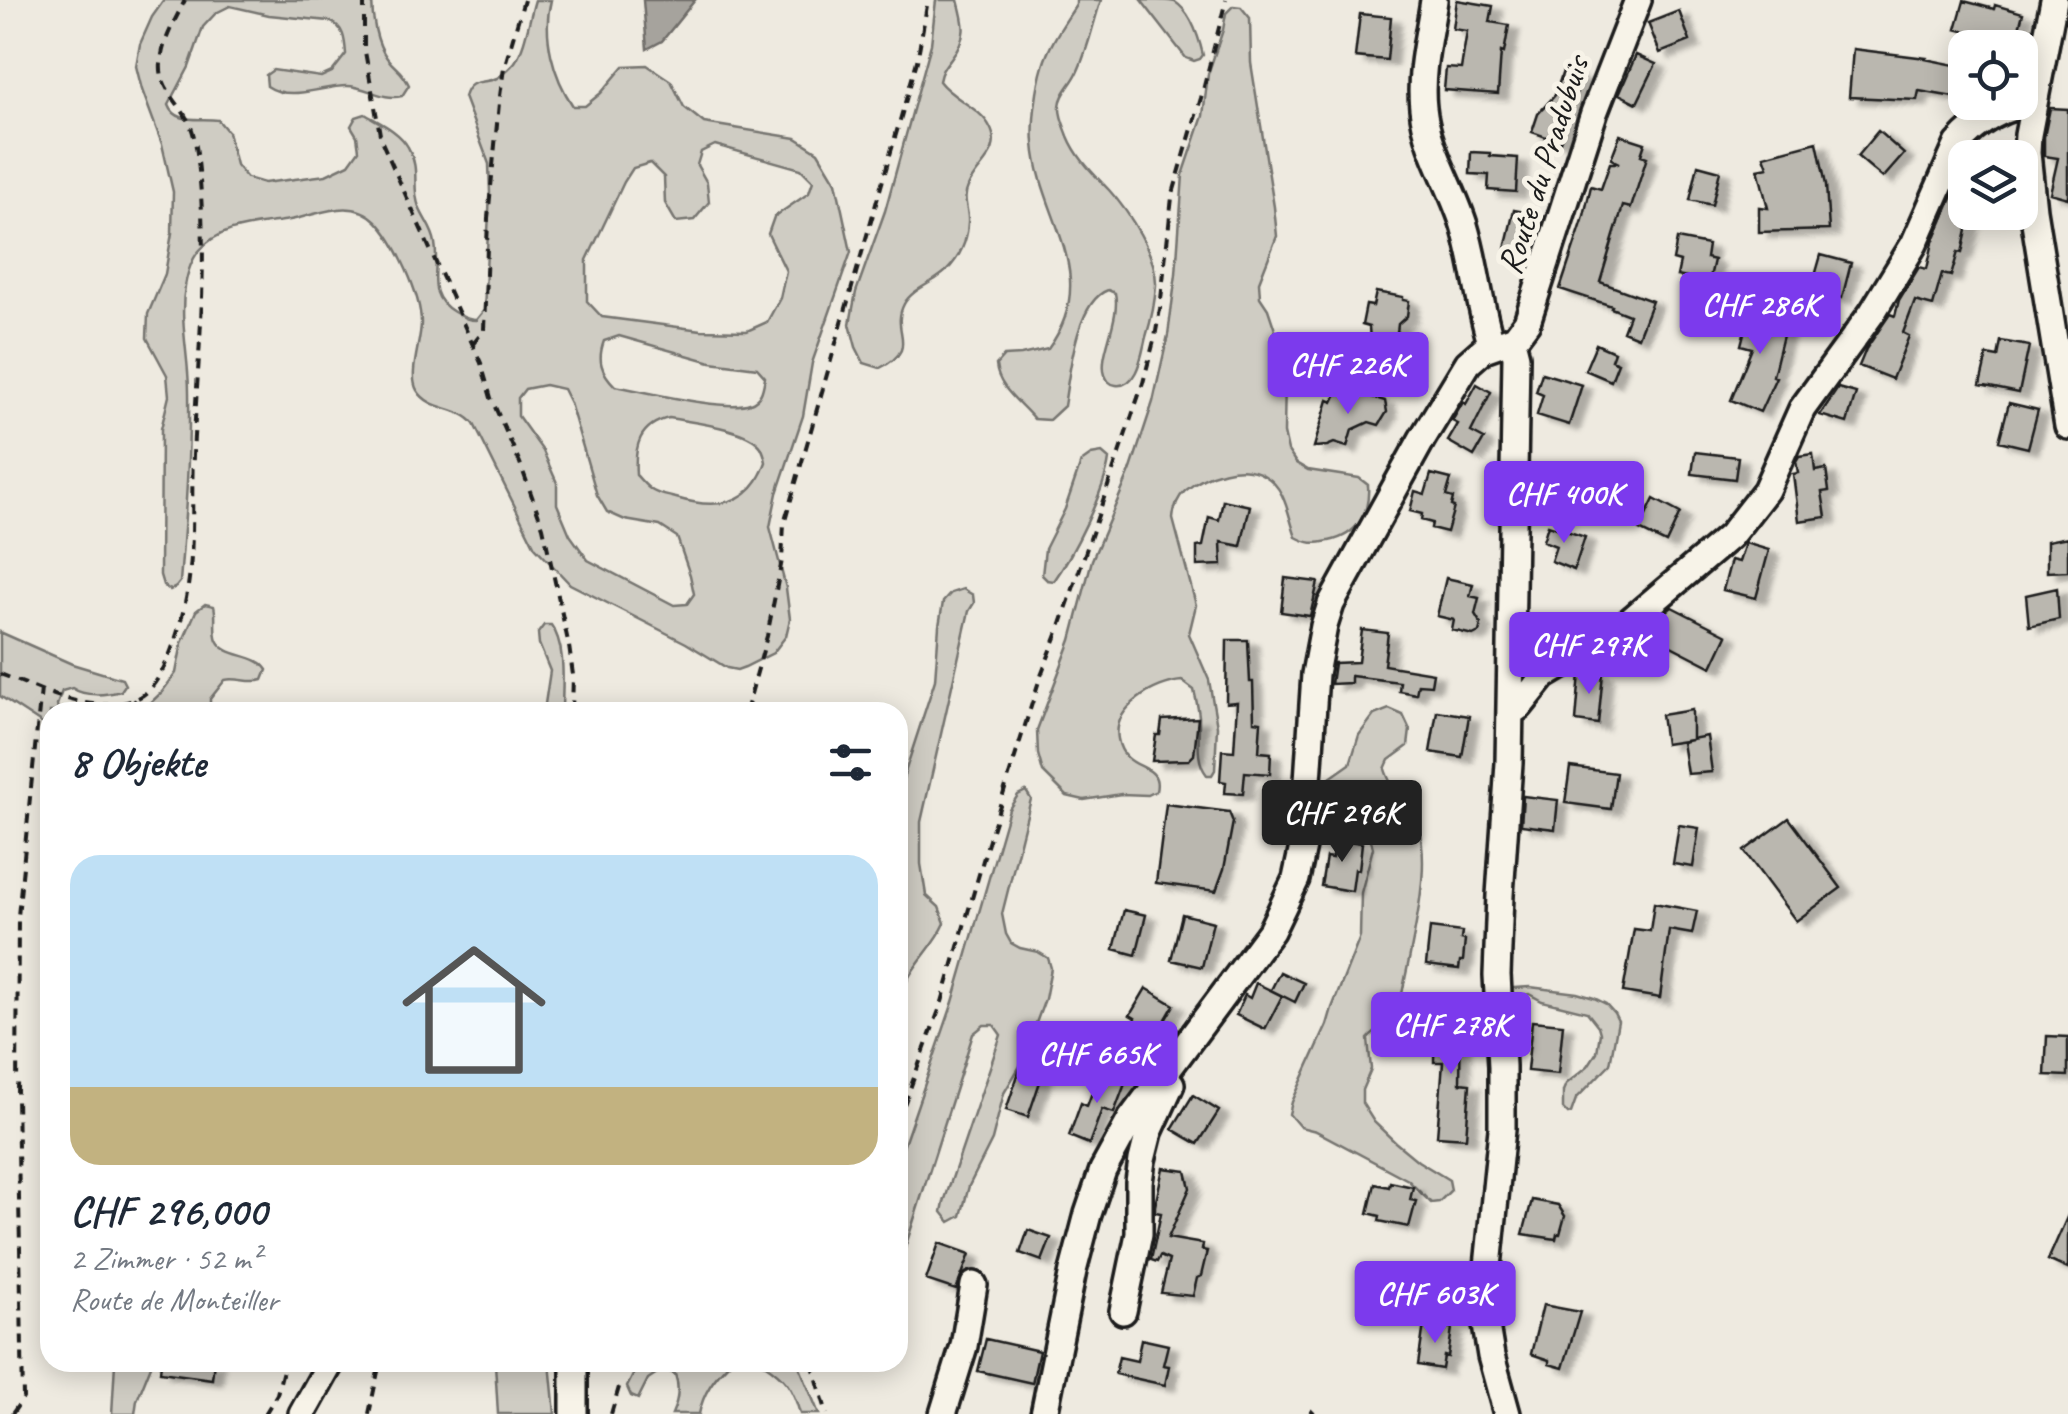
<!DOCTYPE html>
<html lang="de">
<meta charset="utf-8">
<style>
:root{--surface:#fff;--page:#f6f6f7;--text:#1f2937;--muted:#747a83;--line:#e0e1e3;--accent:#7c3aed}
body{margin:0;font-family:Caveat,sans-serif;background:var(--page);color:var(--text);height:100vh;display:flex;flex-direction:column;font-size:38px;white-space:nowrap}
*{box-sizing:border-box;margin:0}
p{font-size:32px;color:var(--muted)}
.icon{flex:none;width:55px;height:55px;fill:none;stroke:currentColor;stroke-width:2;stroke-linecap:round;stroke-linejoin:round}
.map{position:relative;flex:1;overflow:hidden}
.side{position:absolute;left:40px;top:702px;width:868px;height:670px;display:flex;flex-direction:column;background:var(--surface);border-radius:30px;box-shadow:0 5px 25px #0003}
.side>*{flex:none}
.controls{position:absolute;left:1948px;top:30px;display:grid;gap:20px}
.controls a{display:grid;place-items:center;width:90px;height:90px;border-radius:20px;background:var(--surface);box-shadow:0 5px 25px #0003;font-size:50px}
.price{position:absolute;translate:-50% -85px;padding:0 22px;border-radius:10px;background:var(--accent);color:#fff;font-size:32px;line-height:65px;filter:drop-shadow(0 2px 5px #0008)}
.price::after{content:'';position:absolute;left:50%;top:60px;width:30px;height:22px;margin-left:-15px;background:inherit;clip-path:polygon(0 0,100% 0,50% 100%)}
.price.selected{background:#222;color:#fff}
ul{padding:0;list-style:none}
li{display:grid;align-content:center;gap:20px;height:530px;padding:0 30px}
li+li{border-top:2px solid var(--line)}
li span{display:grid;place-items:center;height:310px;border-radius:30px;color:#555}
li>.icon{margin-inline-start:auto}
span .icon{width:180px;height:180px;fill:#fffc;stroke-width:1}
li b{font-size:42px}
h2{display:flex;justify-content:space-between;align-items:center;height:120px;padding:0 30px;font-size:42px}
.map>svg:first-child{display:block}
</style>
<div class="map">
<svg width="2068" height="1414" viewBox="0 0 2068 1414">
<defs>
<filter id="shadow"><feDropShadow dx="10" dy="5.5" stdDeviation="2.5" flood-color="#0004"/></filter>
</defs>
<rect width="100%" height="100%" fill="#eeeae0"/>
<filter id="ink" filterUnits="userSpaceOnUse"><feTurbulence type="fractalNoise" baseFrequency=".01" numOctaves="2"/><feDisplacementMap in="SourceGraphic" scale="20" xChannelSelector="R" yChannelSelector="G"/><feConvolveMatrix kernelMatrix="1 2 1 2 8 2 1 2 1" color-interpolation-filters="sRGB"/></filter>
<g filter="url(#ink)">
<path fill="#cfccc3" stroke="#767470" stroke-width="2.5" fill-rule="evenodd" d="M164 0H372C372 18 376 43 387 58 396 70 401 69 409 85L402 96C382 101 367 86 347 86 321 86 290 102 267 86L266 75 273 70 321 77 332 72 346 54C345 40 344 26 329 21L269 15 230 6 216 13 203 27 189 67 169 105C176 125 201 117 218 120L228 132 236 165 247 178 264 183 326 175 349 164 359 150 357 136 351 126 356 117 365 114C380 123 399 131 408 147 421 170 411 186 419 207 424 220 433 229 435 243 440 271 424 294 454 312 462 316 466 320 476 320L484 310 490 193 489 164 464 97C470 77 482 85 497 78 502 75 511 67 515 62 526 45 529 19 535 0H551C542 35 553 76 573 106H585L601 93 624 66 647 65 671 81 684 107 704 123 796 138 818 152 836 182 851 252 812 363 803 416 777 493 770 527 786 588 790 619 786 636 773 653 745 667 737 670 727 668 686 643 570 584 535 547 474 424C459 405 430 412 417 390 408 375 421 342 421 323 421 295 396 241 376 221 351 196 318 215 290 220 259 225 220 225 199 251 191 260 187 275 185 286 179 321 189 357 189 392 190 455 185 519 180 582L176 587 170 590 163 585 160 575 161 429 169 396 167 375 147 338 148 314 165 274 172 233 173 192 162 144 142 90 136 66 140 44 152 17ZM715 145 801 169 813 181 809 193 774 217 768 234 786 271 780 298 767 322 747 331 701 330 602 317 587 301V260L624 182 633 168 650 163 664 177 665 203 676 222 694 220 709 202 707 183 697 165 701 152ZM619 336 711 362 757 368 765 377C763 388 762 399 750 403 726 412 644 391 615 386 601 372 597 360 604 341ZM545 385 563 389 570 403 597 495 607 512 625 520 660 526 677 537 690 575 694 594 687 604 674 605 588 560 570 535 557 504V483L543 451 518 416V398L525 389ZM669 418C691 422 748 428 761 447 764 452 765 457 766 462 751 506 716 510 676 498 669 496 660 495 653 491 647 488 641 480 636 475 634 446 639 425 669 418Z
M936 0H958C965 25 968 36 951 58 945 66 941 70 939 81 952 99 980 107 990 127 1004 153 976 166 968 187 963 197 967 206 968 217 969 234 963 252 951 266 939 282 913 287 904 304 889 332 922 347 880 368L864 363 856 347 850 324 856 292 885 211 931 44Z
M1076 0H1101C1093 24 1088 50 1077 73 1072 84 1061 93 1060 106 1059 116 1065 127 1068 136 1077 158 1093 173 1109 190 1129 212 1157 255 1156 285 1155 302 1151 321 1146 337 1142 352 1138 388 1116 385 1109 384 1107 380 1105 375 1098 355 1121 319 1115 293L1108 290C1076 301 1069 377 1064 406L1049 420 1034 419C1020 402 998 388 996 365L1004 356 1021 355 1048 349C1103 274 1039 217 1034 143 1032 122 1037 86 1043 66 1049 44 1064 24 1076 5Z
M1141 0C1151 0 1166 0 1175 2 1191 12 1199 38 1203 55L1200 59 1194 61 1186 58Z
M1233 6 1241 7 1250 18 1251 63 1274 207 1277 236 1259 282 1260 297 1268 309 1275 330 1285 377 1284 433 1288 451 1296 463 1308 470 1359 478 1368 485C1370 513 1358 535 1329 541 1314 544 1309 544 1296 537 1288 516 1286 488 1265 476 1242 461 1205 474 1185 491 1177 498 1174 508 1173 519L1196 605 1189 634 1209 680 1217 726 1215 770 1212 775H1207C1194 759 1200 736 1199 716 1198 707 1196 699 1194 690L1182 681C1156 683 1112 707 1118 739 1124 774 1163 760 1156 791L1148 795 1121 794 1084 800 1067 796 1043 772 1038 754 1037 730 1071 640 1092 560 1131 469 1153 402 1168 335 1176 274 1183 175 1203 116 1208 74 1223 30 1226 13Z
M1102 453 1109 459C1105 491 1073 554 1054 581L1047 580 1042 575 1045 549 1065 509 1081 462 1091 455Z
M963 589 973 595 974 603 969 611 921 822V864L926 895 939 907 945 923C936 944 918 959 908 979 903 989 904 1000 898 1010V794L935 680 939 626 943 602 951 593Z
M205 604 214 606C217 617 213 630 217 640 226 659 256 652 267 670L263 680C250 684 238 677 225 680L210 699V712H141L162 692 176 673 182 643 196 611Z
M544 625H551C567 646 562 686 562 712H538L545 704 550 671 539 644 538 633Z
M0 632 72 664 122 679 125 685 121 691C106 695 85 697 72 688L62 691 57 705 58 712H50V724L44 725 0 696Z
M1389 709 1403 715 1410 730 1408 746 1389 760 1385 769C1391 791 1411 809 1419 831 1433 873 1406 965 1399 1011L1397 1021C1387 1027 1375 1030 1368 1039L1371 1069 1362 1090V1103L1374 1122 1395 1142 1418 1161 1449 1180 1451 1190 1439 1202 1431 1203 1408 1180 1316 1131 1300 1127 1289 1114 1292 1102 1327 1025 1332 1008 1360 937 1361 893 1373 848 1368 828 1357 801 1338 792 1331 785 1330 778 1350 764 1359 735 1374 715Z
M1026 791 1031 799 1002 914 1006 934 1011 943 1020 948 1038 952 1048 958 1051 968 1045 999 1020 1066 1004 1093 992 1140 969 1186 961 1216 950 1222 942 1212 944 1202 1001 1035 994 1025H984L973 1034 898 1270V1162L953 1002 1009 809 1018 795Z
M1530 987 1577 993 1594 998 1606 1004 1614 1013 1618 1021 1610 1064 1576 1099 1571 1113 1568 1114 1563 1109V1091L1566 1084 1588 1066 1597 1052 1600 1033 1598 1026 1587 1012 1542 1001 1529 994 1508 999V991L1514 988Z
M115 1363H152L137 1400 135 1414H112Z
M495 1363H550L555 1414H498Z
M639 1363V1362L729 1363C714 1378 703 1393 699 1414H672C678 1401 680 1388 675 1374L663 1369 648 1379 638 1399 631 1396 627 1387Z
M763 1363H798L819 1414H800C793 1387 785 1378 763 1363Z"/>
<path fill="#a6a39d" stroke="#6f6d69" stroke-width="2.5" d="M643 0H695L662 41 647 49Z"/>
<path fill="#bab7af" stroke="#1c1c1c" stroke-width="2.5" filter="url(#shadow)" d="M1457 0 1493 6 1490 22 1509 25 1504 53 1501 52 1498 94 1444 90 1446 68 1461 69 1467 31 1453 29Z
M1964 1 1994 9 1995 5 2023 13 2014 48H2001L1984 43 1986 37 1956 29Z
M1679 11 1690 41 1660 53 1648 23Z
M1360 14 1391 17 1387 60 1355 57Z
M1853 49 1926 58 1925 59 1965 67V99L1919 91 1917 100 1849 97Z
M1636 55 1656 64 1637 103 1619 94Z
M1563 71 1582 76 1560 142 1532 132 1538 114 1555 95Z
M2050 108 2068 109V198L2050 193 2058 158 2044 156V137Z
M1878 131 1904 154 1883 178 1857 156Z
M1620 135 1645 143 1641 155 1647 157 1631 208 1623 206 1600 282 1652 301 1638 337 1623 331 1629 315 1611 308 1612 306 1560 289 1583 220 1591 186 1601 189 1610 163H1619L1611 159Z
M1817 142 1826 185 1829 230 1759 232V207L1768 208 1758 169 1768 167 1764 156Z
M1471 152 1490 153V156L1518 158 1516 192 1488 190 1489 175 1470 174Z
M1698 165 1720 171 1712 205 1690 200Z
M1956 189 1965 191V212H1971L1962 253 1958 252 1951 276 1942 274 1933 306 1915 301 1903 333 1909 336 1892 379 1859 366 1866 349 1890 314 1895 316 1899 300 1919 267 1927 269 1933 242Z
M1514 210 1530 213 1520 261 1503 257Z
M1677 239 1708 245 1706 258 1714 260 1709 282 1677 276 1680 262 1673 260Z
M1821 255 1851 263 1842 298 1811 290Z
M1376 292 1403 297V300L1409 301 1407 316 1398 324 1396 342 1370 340 1369 327 1362 325 1366 305 1373 306Z
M1751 306 1788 315 1773 376 1776 377 1760 412 1731 400 1752 348 1741 345Z
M2001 341 2029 346 2019 393 1980 385 1987 355 1998 357Z
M1596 344 1614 352 1611 360 1618 363 1611 381 1585 370Z
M1542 373 1582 385 1569 425 1537 415 1543 395 1536 392Z
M1477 384 1491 392 1471 432 1484 439 1474 456 1448 441 1458 424 1452 421 1463 402 1466 404Z
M1340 387 1385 401 1387 412 1379 425 1369 422 1352 430 1347 447 1334 443 1327 446 1314 447 1328 400 1333 402Z
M1838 388 1856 393 1847 423 1820 415Z
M2009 403 2038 410 2028 448 1999 441Z
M1695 452 1738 457 1735 479 1692 474Z
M1813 454 1815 471 1826 469 1829 491 1822 492 1826 517 1799 521 1793 474 1798 473 1796 461 1799 456Z
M1431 474 1451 479 1446 496 1453 498 1451 506 1454 507 1447 532 1431 528 1432 523 1421 520 1422 514 1410 511 1415 491 1425 494Z
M1654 499 1680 513 1666 543 1639 530Z
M1223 500 1250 506 1241 546 1221 542 1222 565 1197 566V547L1203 546 1209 517 1219 520Z
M1548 525 1585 537 1574 570 1551 561 1556 546 1543 541Z
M2068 537V571L2047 572V541Z
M1745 543 1769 550 1756 598 1723 590 1731 560 1739 562Z
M1285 578 1318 582 1310 616 1281 612Z
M1446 578 1473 584 1470 596 1479 598 1475 614 1481 624 1479 632 1473 635 1452 630 1454 620 1437 616Z
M2057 588 2059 619 2029 626 2026 595Z
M1672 607 1727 635 1712 667 1646 633 1650 625Z
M1362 630 1388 633 1384 665 1433 673 1431 685 1418 684 1416 694 1399 691 1400 682 1351 676V683L1331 684 1334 663 1358 662Z
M1227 640H1248L1250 682H1253L1254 721 1261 722 1259 752 1271 753 1270 774 1245 772 1243 794 1225 793 1226 782 1220 781 1222 750 1234 751 1237 702 1226 703Z
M1584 671 1603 673 1598 724 1576 721 1580 673Z
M1692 710V739L1707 736 1712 772 1687 774 1682 742 1691 740 1665 744 1661 715Z
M1437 711 1469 716 1462 757 1430 752Z
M1198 718 1194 755 1189 760 1152 761 1156 735H1160L1162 720Z
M1570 767 1616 773 1611 809 1565 803Z
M1523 796 1558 800 1555 829 1521 825Z
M1166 804 1229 812 1233 822 1224 869 1216 891 1156 883Z
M1789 818 1841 888 1796 921 1744 851Z
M1679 825 1699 828 1693 867 1673 864Z
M1334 839 1362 843 1359 870 1355 869 1352 891 1321 886 1326 857 1332 858Z
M1654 903 1697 911 1692 934 1669 930 1660 998 1623 992 1634 929 1650 931Z
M1124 910 1146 915 1136 955 1114 949Z
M1182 914 1213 922 1202 967 1171 960Z
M1430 928 1462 932 1461 939 1465 940 1463 961H1460L1459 969 1426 965Z
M1280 972 1304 983 1295 1002 1271 990Z
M1256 983 1282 996 1265 1029 1236 1015 1245 995 1250 998Z
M1146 988 1174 1005 1159 1031 1163 1034 1153 1050 1126 1034 1135 1018 1130 1015Z
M1435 1014H1461L1460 1083 1470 1084 1466 1138 1437 1136 1443 1062H1434Z
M1532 1021 1563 1024 1558 1074 1527 1071Z
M2047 1036 2068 1037V1076L2045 1075Z
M1020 1069 1042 1076 1028 1117 1006 1110Z
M1100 1071 1126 1081 1114 1113 1102 1109 1089 1144 1069 1136 1081 1103 1087 1106Z
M1193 1095 1219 1111 1198 1144 1172 1129Z
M1163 1168 1186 1171 1190 1188 1168 1238 1203 1244 1202 1250 1207 1251 1201 1276 1197 1278 1193 1296 1161 1293 1169 1260 1160 1256 1157 1262 1151 1260 1161 1213 1155 1212V1206Z
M1390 1182 1413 1187 1410 1200 1416 1201 1409 1227 1379 1221 1380 1216 1368 1213 1375 1184 1389 1187Z
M1532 1200 1558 1205 1565 1216 1560 1234H1557L1556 1239 1523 1234Z
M2068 1215V1269L2048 1260Z
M1028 1230 1051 1238 1042 1261 1020 1253Z
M939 1243 970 1254 956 1290 926 1280Z
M1543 1305 1580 1312 1563 1368 1549 1364V1360L1531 1354Z
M1424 1324 1452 1328 1448 1357 1444 1356 1442 1369 1418 1365Z
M986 1339 1039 1351 1032 1383 978 1371Z
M1141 1339 1168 1345 1163 1365 1169 1366 1165 1385 1115 1374 1119 1357 1137 1361Z
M161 1362H214L212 1379 160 1372Z"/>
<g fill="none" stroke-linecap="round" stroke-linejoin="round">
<g stroke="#1c1c1c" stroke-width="32">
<path id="minor" d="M1434 0C1429 36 1419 72 1423 108 1427 149 1452 186 1464 225 1476 265 1479 306 1492 346
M2054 0 2028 135 2027 153 2033 210 2068 426
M1510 713 1520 706 1544 676 1616 633 1730 536 1766 490 1802 409 1872 313 1914 244 1958 144C1977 122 2005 104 2034 104
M1123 1311 1139 1234V1182L1142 1160 1149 1132 1171 1084
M574 1362V1414
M302 1414 331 1362
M943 1414 964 1346 974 1285
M1044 1414 1073 1271 1088 1214 1103 1170 1131 1119 1271 931 1296 879 1304 842 1315 674 1324 626 1331 604 1422 439 1468 363 1484 349 1515 338 1527 322 1594 113 1638 0
M1507 1414 1491 1356 1485 1319V1296L1502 1129V1066L1497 975 1500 895 1509 763 1516 356 1512 340"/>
</g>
<path stroke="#1c1c1c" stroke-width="4" stroke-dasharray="10 8" stroke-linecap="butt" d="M364 0V46L381 140 481 363 491 398 520 463 543 527 569 646 573 675 572 712
M473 344 484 330 488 218 499 103 504 68 524 0
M0 674C41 689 94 718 138 698 164 687 181 625 186 598 195 551 191 502 193 455 198 353 210 255 197 153 195 140 193 128 186 117 176 99 159 86 161 63 162 41 176 19 185 0
M133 700 149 712
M746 712 767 636 782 560 784 524 917 61 928 0
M898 1121 942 1002 988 843 1039 681 1060 627 1143 383 1155 337 1160 309 1172 197 1201 98 1226 0
M812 1362 827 1414
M1310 1410 1314 1414
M12 1414 23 1398 17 1098 18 916 41 689
M265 1414 277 1394 285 1362
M369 1414 380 1362
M611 1414 620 1384"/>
<use href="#minor" stroke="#f7f3e8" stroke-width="25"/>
</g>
</g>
<g text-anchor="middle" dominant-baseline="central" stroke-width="10" stroke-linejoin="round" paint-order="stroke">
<g font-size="35" fill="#1c1c1c" stroke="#f7f3e8">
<text transform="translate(1543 165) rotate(-72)">Route du Pradubuis</text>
</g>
</g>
</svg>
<div class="controls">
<a><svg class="icon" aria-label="locate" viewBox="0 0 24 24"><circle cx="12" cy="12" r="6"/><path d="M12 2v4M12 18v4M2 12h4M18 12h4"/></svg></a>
<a><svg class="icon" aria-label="layers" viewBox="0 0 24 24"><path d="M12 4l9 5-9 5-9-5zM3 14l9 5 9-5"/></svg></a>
</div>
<b class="price" style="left:1760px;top:357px">CHF 286K</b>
<b class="price" style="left:1348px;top:417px">CHF 226K</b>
<b class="price" style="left:1564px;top:546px">CHF 400K</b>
<b class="price" style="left:1589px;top:697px">CHF 297K</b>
<b class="price selected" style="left:1342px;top:865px">CHF 296K</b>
<b class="price" style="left:1451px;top:1077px">CHF 278K</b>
<b class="price" style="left:1097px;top:1106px">CHF 665K</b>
<b class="price" style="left:1435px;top:1346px">CHF 603K</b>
<section class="side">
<h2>8 Objekte<svg class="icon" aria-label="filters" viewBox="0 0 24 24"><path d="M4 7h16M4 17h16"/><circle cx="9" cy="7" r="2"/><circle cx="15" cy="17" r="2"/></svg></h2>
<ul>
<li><span style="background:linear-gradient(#bfe0f5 75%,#c2b280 0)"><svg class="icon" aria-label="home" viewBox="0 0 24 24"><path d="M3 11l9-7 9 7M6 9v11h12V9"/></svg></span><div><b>CHF 296,000</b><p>2 Zimmer · 52 m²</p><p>Route de Monteiller</p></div></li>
</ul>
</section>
</div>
